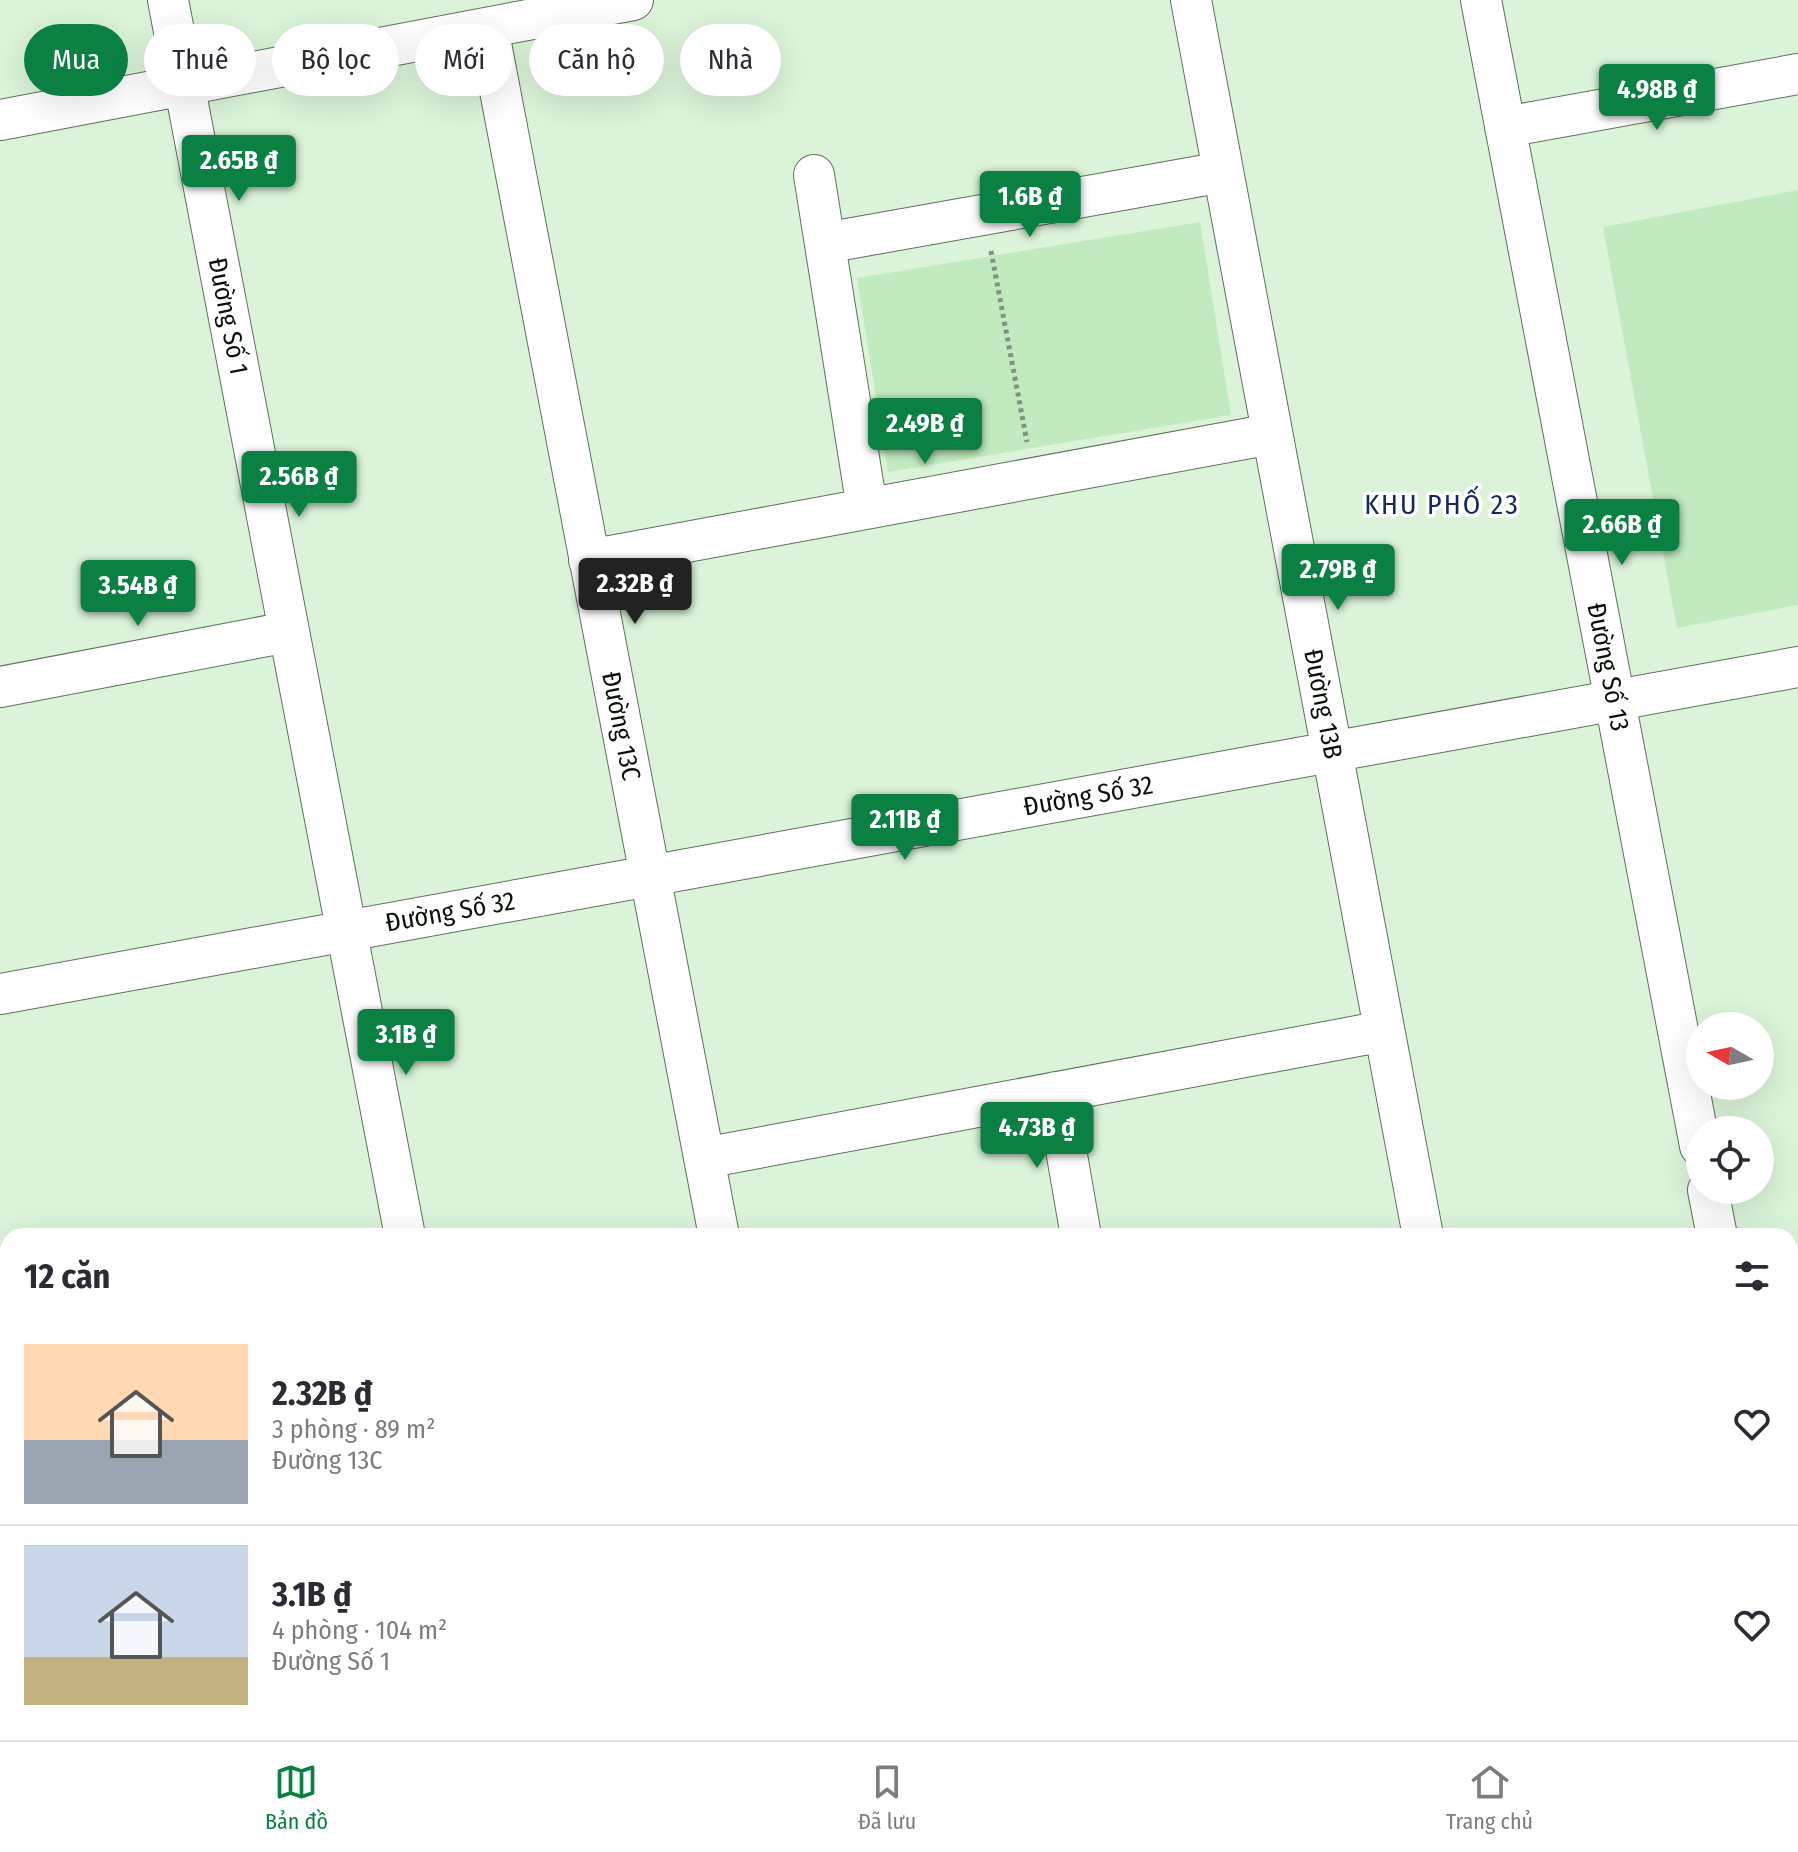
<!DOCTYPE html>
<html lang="vi">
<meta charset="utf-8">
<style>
:root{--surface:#fff;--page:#f2f2f3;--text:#2b2b33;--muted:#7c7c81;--line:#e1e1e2;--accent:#0b8043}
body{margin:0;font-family:"Fira Sans Condensed",sans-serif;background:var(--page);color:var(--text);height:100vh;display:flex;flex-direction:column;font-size:30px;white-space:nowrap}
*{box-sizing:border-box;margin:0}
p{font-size:26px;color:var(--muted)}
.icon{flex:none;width:44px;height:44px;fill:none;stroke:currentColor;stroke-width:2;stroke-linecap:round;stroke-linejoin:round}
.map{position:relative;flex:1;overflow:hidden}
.side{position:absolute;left:0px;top:1228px;width:1798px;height:512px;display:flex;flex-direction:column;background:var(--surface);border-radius:24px 24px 0 0;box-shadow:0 8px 32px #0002}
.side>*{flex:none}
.hud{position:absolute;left:24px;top:24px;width:800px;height:72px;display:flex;gap:16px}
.needle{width:52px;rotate:279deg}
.controls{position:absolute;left:1686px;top:1012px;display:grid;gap:16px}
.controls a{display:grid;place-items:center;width:88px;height:88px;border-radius:50%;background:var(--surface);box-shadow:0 8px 32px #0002;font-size:40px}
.price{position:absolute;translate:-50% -68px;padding:0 18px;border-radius:8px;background:var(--accent);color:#fff;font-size:26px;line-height:52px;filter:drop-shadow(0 2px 4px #0008)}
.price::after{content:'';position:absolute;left:50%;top:48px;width:24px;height:18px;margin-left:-12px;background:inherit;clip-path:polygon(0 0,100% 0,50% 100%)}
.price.selected{background:#222;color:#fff}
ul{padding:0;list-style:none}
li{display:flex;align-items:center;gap:24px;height:200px;padding:0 24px}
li+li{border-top:2px solid var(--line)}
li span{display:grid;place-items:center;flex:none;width:224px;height:160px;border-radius:0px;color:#555}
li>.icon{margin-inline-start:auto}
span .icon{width:96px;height:96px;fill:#fffc;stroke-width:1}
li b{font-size:34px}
h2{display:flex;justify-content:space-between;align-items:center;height:96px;padding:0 24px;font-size:34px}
.tag{padding:0 28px;border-radius:36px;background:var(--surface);box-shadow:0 8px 32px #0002;font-size:28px;line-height:72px}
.tag.selected{background:var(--accent);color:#fff}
.dock{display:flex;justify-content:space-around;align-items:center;height:112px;border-top:2px solid var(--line);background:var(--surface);font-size:22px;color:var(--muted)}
.dock a{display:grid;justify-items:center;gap:4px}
.dock .selected{color:var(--accent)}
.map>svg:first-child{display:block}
</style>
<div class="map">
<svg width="1798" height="1740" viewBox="0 0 1798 1740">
<rect width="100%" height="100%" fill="#dbf4d9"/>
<path fill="#c1eabe" d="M1798 190V605L1677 628 1603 227Z
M1200 222 1231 415 888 472 857 278Z
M8 1322V1576L0 1575V1323Z"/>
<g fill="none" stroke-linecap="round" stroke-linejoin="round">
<g stroke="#5c725b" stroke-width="42">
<path id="minor" d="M168 0 405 1236
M1191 0 1423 1236
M1481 0 1700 1146
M488 28 719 1236
M0 120 633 0
M1505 127 1798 74
M814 175 867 508
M825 243 1223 172
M589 560 1272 434
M0 687 288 632
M0 994 1798 667
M1056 1092 1081 1236
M704 1158 1384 1031
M1708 1190 1717 1236
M0 1301 8 1300
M0 1594 8 1595
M1790 1616 1798 1658
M161 1732 163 1740
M500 1732 501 1740
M814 1732 816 1740
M1516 1732 1518 1740
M1362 1740 1381 1732"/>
</g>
<path stroke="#819380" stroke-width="5" stroke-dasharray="4 4" stroke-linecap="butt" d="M991 251 1027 442"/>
<use href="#minor" stroke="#fff" stroke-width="40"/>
</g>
<g text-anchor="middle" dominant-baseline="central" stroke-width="7" stroke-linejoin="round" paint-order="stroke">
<g font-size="26" fill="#091108" stroke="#fff">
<text transform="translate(228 316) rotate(79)">Đường Số 1</text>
<text transform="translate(1608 667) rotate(79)">Đường Số 13</text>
<text transform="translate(1323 704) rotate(79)">Đường 13B</text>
<text transform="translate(621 726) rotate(79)">Đường 13C</text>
<text transform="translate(1088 796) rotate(-10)">Đường Số 32</text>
<text transform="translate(450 912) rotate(-10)">Đường Số 32</text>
</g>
<g font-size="28" letter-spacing="2" fill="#12295e" stroke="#fff">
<text x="1442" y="504">KHU PHỐ 23</text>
</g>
</g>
</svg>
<div class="controls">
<a><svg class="needle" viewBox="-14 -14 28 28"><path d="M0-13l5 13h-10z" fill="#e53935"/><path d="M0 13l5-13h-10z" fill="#7c7c81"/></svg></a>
<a><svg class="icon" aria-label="locate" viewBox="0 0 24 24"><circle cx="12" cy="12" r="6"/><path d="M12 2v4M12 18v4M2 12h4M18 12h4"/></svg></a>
</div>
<b class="price" style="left:1657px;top:132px">4.98B ₫</b>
<b class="price" style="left:239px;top:203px">2.65B ₫</b>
<b class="price" style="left:1030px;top:239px">1.6B ₫</b>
<b class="price" style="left:925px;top:466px">2.49B ₫</b>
<b class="price" style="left:299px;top:519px">2.56B ₫</b>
<b class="price" style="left:1622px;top:567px">2.66B ₫</b>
<b class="price" style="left:1338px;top:612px">2.79B ₫</b>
<b class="price selected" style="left:635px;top:626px">2.32B ₫</b>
<b class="price" style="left:138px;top:628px">3.54B ₫</b>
<b class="price" style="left:905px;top:862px">2.11B ₫</b>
<b class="price" style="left:406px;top:1077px">3.1B ₫</b>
<b class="price" style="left:1037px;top:1170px">4.73B ₫</b>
<div class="hud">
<a class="tag selected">Mua</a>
<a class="tag">Thuê</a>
<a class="tag">Bộ lọc</a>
<a class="tag">Mới</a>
<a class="tag">Căn hộ</a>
<a class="tag">Nhà</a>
</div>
<section class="side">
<h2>12 căn<svg class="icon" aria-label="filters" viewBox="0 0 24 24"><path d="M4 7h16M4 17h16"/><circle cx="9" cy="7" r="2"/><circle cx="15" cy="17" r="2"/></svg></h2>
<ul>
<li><span style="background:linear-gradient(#ffd9b3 60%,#9aa5b1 0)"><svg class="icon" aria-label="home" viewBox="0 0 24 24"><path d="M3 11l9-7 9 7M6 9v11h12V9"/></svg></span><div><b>2.32B ₫</b><p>3 phòng · 89 m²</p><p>Đường 13C</p></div><svg class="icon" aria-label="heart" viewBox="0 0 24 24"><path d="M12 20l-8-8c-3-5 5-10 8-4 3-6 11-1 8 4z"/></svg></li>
<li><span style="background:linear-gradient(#c9d6e8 70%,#c2b280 0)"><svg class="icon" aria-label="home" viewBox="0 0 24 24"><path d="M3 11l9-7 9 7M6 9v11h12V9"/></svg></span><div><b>3.1B ₫</b><p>4 phòng · 104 m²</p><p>Đường Số 1</p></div><svg class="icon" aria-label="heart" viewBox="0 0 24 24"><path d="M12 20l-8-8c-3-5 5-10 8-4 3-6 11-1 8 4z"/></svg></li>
</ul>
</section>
</div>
<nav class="dock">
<a class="selected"><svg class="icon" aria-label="map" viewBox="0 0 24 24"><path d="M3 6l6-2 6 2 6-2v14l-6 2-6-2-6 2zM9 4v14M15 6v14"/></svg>Bản đồ</a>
<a><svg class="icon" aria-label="saved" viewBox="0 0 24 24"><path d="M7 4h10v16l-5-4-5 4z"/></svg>Đã lưu</a>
<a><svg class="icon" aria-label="home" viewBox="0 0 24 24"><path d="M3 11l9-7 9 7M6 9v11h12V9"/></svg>Trang chủ</a>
</nav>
